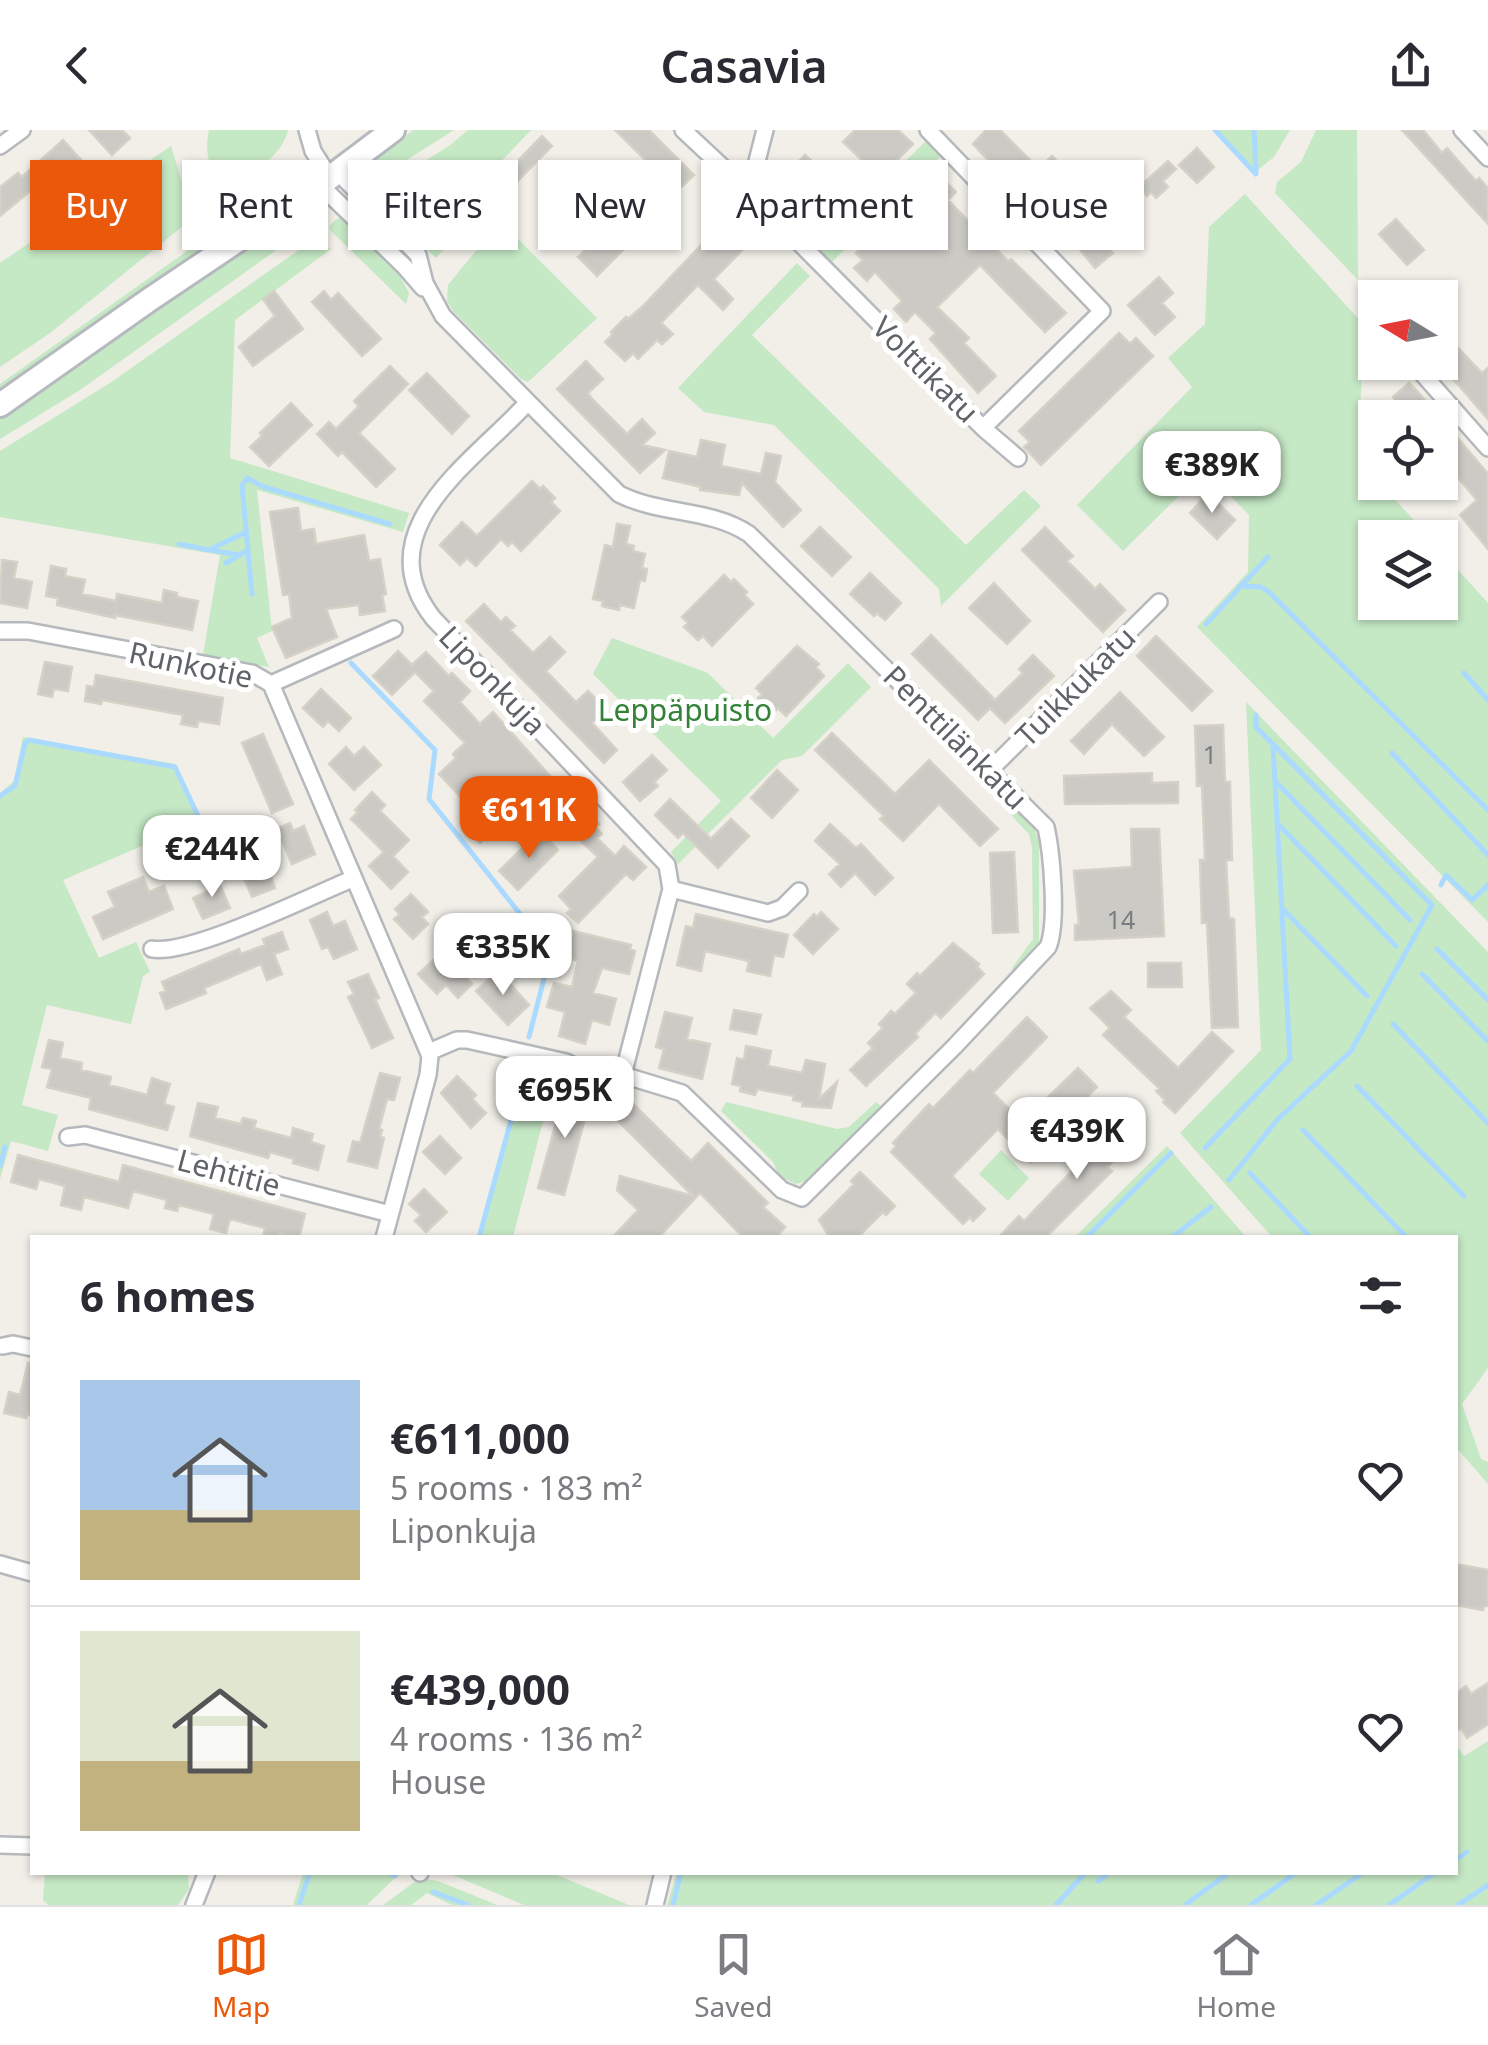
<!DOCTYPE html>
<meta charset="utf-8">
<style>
:root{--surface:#fff;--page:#f7f7f7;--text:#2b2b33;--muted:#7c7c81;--line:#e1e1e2;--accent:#ea580c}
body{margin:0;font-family:"Noto Sans",sans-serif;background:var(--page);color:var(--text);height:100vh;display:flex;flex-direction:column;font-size:38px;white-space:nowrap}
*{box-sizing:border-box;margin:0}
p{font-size:32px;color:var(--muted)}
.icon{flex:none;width:55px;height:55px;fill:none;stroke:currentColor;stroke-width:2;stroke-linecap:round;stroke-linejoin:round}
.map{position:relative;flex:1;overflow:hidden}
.details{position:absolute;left:30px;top:1105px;width:1428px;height:640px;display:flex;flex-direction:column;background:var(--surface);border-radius:0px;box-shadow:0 2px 8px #0004}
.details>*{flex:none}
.banner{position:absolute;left:30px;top:30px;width:1430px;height:90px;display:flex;gap:20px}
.needle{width:65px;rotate:280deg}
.buttons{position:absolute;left:1358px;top:150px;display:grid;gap:20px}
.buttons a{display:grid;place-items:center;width:100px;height:100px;border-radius:0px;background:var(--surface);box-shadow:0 2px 8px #0004;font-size:50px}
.price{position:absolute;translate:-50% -85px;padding:0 22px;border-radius:20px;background:#fff;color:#222;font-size:32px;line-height:65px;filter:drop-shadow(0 2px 5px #0008)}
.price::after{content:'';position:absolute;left:50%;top:60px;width:30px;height:22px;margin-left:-15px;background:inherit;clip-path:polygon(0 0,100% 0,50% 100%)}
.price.current{background:var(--accent);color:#fff}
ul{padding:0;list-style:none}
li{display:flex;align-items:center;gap:30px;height:250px;padding:0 50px}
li+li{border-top:2px solid var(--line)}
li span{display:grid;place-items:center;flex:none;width:280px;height:200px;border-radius:0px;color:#555}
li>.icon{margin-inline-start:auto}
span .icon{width:120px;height:120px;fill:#fffc;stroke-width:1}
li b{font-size:42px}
h2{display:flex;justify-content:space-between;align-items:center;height:120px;padding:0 50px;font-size:42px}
.chip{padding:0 35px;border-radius:0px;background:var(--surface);box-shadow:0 2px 8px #0004;font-size:35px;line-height:90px}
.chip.current{background:var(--accent);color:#fff}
header{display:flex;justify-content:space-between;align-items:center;height:130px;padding:0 50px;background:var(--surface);font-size:45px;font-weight:600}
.dock{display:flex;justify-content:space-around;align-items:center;height:140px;border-top:2px solid var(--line);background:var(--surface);font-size:28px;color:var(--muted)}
.dock a{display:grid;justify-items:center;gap:5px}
.dock .current{color:var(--accent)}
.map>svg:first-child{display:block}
</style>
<header><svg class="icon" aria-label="back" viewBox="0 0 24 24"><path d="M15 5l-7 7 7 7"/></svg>Casavia<svg class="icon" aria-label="share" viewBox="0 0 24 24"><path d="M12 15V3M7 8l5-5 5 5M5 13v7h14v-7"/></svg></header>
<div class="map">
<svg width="1488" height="1775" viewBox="0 0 1488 1775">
<rect width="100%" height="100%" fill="#f1efe8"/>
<path fill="#c5e8c5" d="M209 0H288C281 29 250 43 228 59 209 48 204 20 209 0Z
M413 0H454L364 57 362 49 365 40Z
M468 0H531L474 60 484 74 436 128 370 65 449 16Z
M1213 0H1290L1274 27 1253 44Z
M1316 0H1357L1358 150 1275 63 1277 52 1301 32Z
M927 10 941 26 832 132 818 117Z
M171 16 193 88 50 203 0 237V133Z
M1245 64 1364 195 1358 328 1375 347V352L1380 353 1429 407 1375 408V472H1440V420L1488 473V792L1197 497 1248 442 1249 385 1205 340 1123 421 1077 375 1192 257 1168 228 1205 194 1209 97Z
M298 84 310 96 80 260 0 309V285L189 154 261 112Z
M338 88H345L398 142 409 163 406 174 330 100V95Z
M502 93 597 188 528 252 521 249 453 181 447 171 448 155 493 100Z
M204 109 207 113 192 128 0 263V254Z
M313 110 331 119 235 190 230 328 409 383 403 402 257 360 272 501 257 508 269 537 203 525 220 425 0 387V321L110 253Z
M797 133 810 146 752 205 966 415 1024 360 1041 376 941 476 939 459 774 295 704 282 678 258Z
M612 508 708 543 773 608 848 533 871 557 802 626 782 630 678 734 671 722 721 671 593 544Z
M1246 572 1488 822V1238L1462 1274 1481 1329 1488 1332V1354L1455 1316V1108L1272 1107 1180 1003 1261 920Z
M23 607 175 634 202 690 63 750 99 828 136 812 150 842 143 846 131 894 47 875 22 975 58 985 48 1021 11 1011 0 1049V663L14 651Z
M1003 665 1034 697 1039 712V815L1016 842 1012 838 1033 809 1032 717 1029 704 997 670Z
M524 933 556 941 513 1107H479Z
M726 972 837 999 849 997 876 972 881 976 806 1051 796 1054 779 1046 773 1032 721 981Z
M1167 1016 1246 1107H1075Z
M1001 1020 1029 1048 1008 1071 979 1044Z
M1488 1611V1775H667L677 1742H1455V1614L1464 1626Z
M188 1743 189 1759 178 1775H48L43 1770 45 1743Z
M303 1743V1742L400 1743 367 1775H293Z
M448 1743H552L629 1775H524Z
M420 1748 438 1751 497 1775H452L427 1763 411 1775H383Z"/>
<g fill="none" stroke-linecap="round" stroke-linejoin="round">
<path stroke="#aadaff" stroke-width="5" d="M1215 0 1256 44
M1254 0 1256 41
M179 414 209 420 246 402
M211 420 239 425
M248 422 252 464
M226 433 248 420 242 356 247 348 264 357 390 394
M1240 456 1261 457 1269 462 1488 680
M1206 494 1268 427
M351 533 435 620 429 669 524 789 557 798 529 907
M1464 543 1488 570
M1392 623 1488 725
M1276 652 1410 790
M0 666 15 656 25 613 29 610 175 637 199 688
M1277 693 1396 816
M1441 755 1446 745 1472 770 1488 755
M1282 778 1367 866
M1437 819 1488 870
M1422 844 1488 911
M1393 894 1488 993
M1357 956 1464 1066
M1303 1000 1407 1108
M1205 1018 1290 929 1273 616
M0 1036 5 1017
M1250 1043 1311 1108
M1229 1050 1277 990 1351 921 1432 775 1256 597V585
M479 1108 526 935
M1086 1108 1171 1023
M1171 1108 1211 1077
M1455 1730 1467 1722
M387 1742 395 1746
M1098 1751 1110 1742
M433 1762 468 1775
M299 1775 310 1742
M673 1775 681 1742
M1056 1775 1086 1742
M1185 1775 1230 1742
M1251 1775 1297 1742
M1316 1775 1364 1742
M1389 1775 1436 1742
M1458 1775 1488 1755"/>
</g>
<path fill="#cccac5" stroke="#d6d1c6" stroke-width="2.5" d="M89 0H122L130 8 112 25Z
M615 0H649L694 45 677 61Z
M855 0H898L913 14 880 47 843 12Z
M986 0H1000L1039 39 1052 26 1068 43 1052 58 1069 76 1050 95 973 14Z
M1402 0H1423L1442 23 1447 18 1476 51 1479 48 1488 58V94Z
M542 6 552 16 496 73 486 63Z
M63 10 83 32 54 58 45 49 0 86V57L18 43 22 47Z
M1197 18 1214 37 1197 53 1179 35Z
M805 25 841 59 811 90 775 56Z
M1168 31 1176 39 1163 51 1168 57 1156 68 1151 62 1147 66 1139 57Z
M575 34 593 51 561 82 545 65Z
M928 51 937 59 945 51 956 62 948 70 955 77 976 99 985 91 996 102 988 111 1008 131 1011 129 1066 183 1045 202 980 135 937 177 969 208 964 213 996 246 978 263 930 209 936 203 915 182 906 192 894 179 902 171 875 142 867 151 854 138 863 130 856 123Z
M623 83 641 102 597 146 578 127Z
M1396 89 1424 120 1407 135 1379 104Z
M724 91 748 114 714 149 733 169 723 180 698 155 661 193 673 204 662 214 657 210 638 229 633 223 625 231 605 212 613 204 611 202 626 187 628 189 643 176Z
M1094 102 1113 123 1095 138 1077 116Z
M1159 147 1173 163 1162 173 1175 187 1155 205 1128 175Z
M274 161 303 199 253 236 239 217 275 186 263 169Z
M324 161 331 170 338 163 381 209 362 226 312 172Z
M1440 199 1482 243 1488 238V289L1440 234Z
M1119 203 1130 214 1136 208 1153 226 1041 335 1024 317 1030 312 1019 301Z
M586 231 603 249 588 263 592 269 627 304 642 289 655 303 642 315 665 320 640 343 557 259Z
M390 236 408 254 359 303 395 339 376 357 342 322 338 326 317 304 329 292 336 299 359 276 354 271Z
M427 243 469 286 452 304 409 260Z
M1409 253 1419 263 1440 288H1412L1393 267Z
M291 273 312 295 269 336 250 317 262 306 260 303Z
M1440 287 1488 344V419L1460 385 1477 370 1447 335 1440 341Z
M701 310 725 315 721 336 761 344 766 323 781 326 775 352 801 380 783 397 742 353 739 365 700 360 701 357 663 348 669 321 697 327Z
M532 351 540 359 543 356 555 368 551 372 560 381 521 421 512 412 508 416 501 409 476 436 467 428 460 435 440 415 462 392 477 406Z
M1208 363 1235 390 1217 409 1190 383Z
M298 378 301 401 314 399 316 414 364 405 369 431 380 429 386 464 382 465 385 481 360 485 359 475 326 479 337 507 286 528 272 497 292 488 289 464 283 465 270 382Z
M617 394 630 396 626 414 634 416 633 421 645 424 642 438 647 439 645 451 640 450 634 478 620 475 619 480 602 476 603 471 593 469 605 415 613 417Z
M820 397 851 427 832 446 801 416Z
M1045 397 1073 426 1067 431 1095 459 1100 454 1125 480 1103 502 1022 420Z
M2 430 17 432 14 448 32 452 27 478 0 473Z
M51 436 66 439 65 446 85 450 82 464 116 471 117 464 162 473 164 460 177 463V467L198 471 192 500 115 485V488L57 475 58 468 46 466Z
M870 443 901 473 885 490 877 483 874 486 850 464Z
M724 445 731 452 734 449 747 462 744 465 753 474 712 516 703 506 698 510 684 497 688 493 682 487Z
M994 453 1030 491 1007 514 969 478Z
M484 474 501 492 506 487 515 496 510 500 533 523 550 507 565 522 546 541 576 572 588 561 606 579 592 593 617 620 604 633 466 491Z
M931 505 995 570 1023 543 1019 539 1033 525 1054 546 1005 593 990 578 978 590 912 524Z
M1156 506 1212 561 1192 581 1137 526Z
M797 516 819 534 816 537 824 546 786 586 778 578 773 583 758 568 762 564 756 558Z
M398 521 412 535 426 522 449 546 452 543 470 561 460 572 480 594 493 582 560 657 546 671 531 661 480 713 461 692 473 680 439 644 456 628 453 624 465 613 424 571 434 561 415 542 392 565 373 546Z
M45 532 72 537 68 561 54 559 52 567 38 564Z
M96 545 223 568 219 594 198 591 197 597 181 594 183 585 102 570 101 574 85 571 87 556 94 557Z
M321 559 351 588 339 601 328 591 323 597 303 578Z
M1120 562 1164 607 1144 626 1112 594 1084 624 1071 611Z
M1223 595 1225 652H1230L1232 730H1226L1229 788 1234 789 1238 897 1212 898 1207 792 1202 793 1200 730H1205L1202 655 1197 656 1195 596Z
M832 603 895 664 929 630 998 699 980 716 939 674 903 711 880 689 884 686 815 620Z
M263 604 293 674 272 683 242 613Z
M346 617 354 626 364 617 381 635 354 660 329 634Z
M652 625 667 640 654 652 658 656 640 671 623 652Z
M777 640 798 660 772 688 751 668Z
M1152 643V653L1178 652V673L1065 674 1064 646Z
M372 662 385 675 380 681 409 710 393 726 408 742 391 759 369 736 384 722 351 689 358 682 355 680Z
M670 669 711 709 731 689 749 706 718 738 683 703 678 708 655 685Z
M576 677 581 683 584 679 599 694 595 697 602 704 597 708 615 726 624 716 646 737 633 750 626 744 578 793 567 783 571 779 559 766 598 727 566 697 570 693 565 687Z
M290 693 293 701 304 696 315 724 292 734 277 699Z
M830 694 856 718 861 714 893 748 875 765 855 743 841 757 829 744 840 734 815 711Z
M1131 699H1159L1164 806 1075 810V795H1079L1074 741 1132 737Z
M540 701 558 720 518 760 499 741Z
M1014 722 1018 802 993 803 990 723Z
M268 739 275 758 252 767 244 748Z
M143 747 149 762 164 756 173 779 103 809 93 787 115 777 108 762Z
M217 748 230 778 203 789 193 768 208 761 205 753Z
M411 764 428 782 422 787 428 794 413 809 394 789 400 784 395 779Z
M327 782 333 796 345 791 357 819 334 829 328 817 322 819 310 790Z
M821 782 838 799 813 824 794 805 814 784 817 787Z
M696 784 788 805 783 827 774 825 770 846 747 841 749 831 705 821 701 841 677 835 686 796 693 798Z
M573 801 631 815 630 819 635 821 629 844 602 838 593 863 616 869 609 895 592 890 585 914 559 906 565 882 547 877 554 853 572 857 578 831 565 827Z
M282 802 288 819 274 824 282 844 267 850 261 834 204 858 206 863 166 879 160 863 166 861 162 852 239 819 241 824 265 815 263 809Z
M953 813 979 834 977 837 984 844 941 888 935 883 915 904 918 907 866 956 850 940 873 918 868 913 883 898 879 894 891 881 895 884 916 863 907 854 917 843 920 846Z
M442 822 472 854 458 868 446 855 437 864 418 844Z
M1148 833H1181L1182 857H1148Z
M498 841 529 875 508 895 476 861Z
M368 844 379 868 375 869 393 908 372 918 348 867 354 864 348 852Z
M1111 861 1131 880 1124 887 1178 938 1212 902 1233 921 1175 983 1163 972 1165 970 1156 961 1159 958 1103 905 1110 898 1090 878Z
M734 880 761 885 756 904 730 899Z
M665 882 692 888 687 909 710 914 702 949 659 938 664 919 656 917Z
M1027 887 1047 907 993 963 1026 996 1044 979 1040 975 1078 938 1097 957 1062 992 1067 997 1031 1032 998 999 952 1046 985 1079 973 1091 970 1087 963 1094 891 1022 896 1016 893 1013 929 974 933 978 970 940 973 943Z
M49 910 63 913 60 928 82 933 81 940 111 947 109 955 147 965 152 948 170 954 164 974 174 977 167 1000 89 979 91 968 47 957 52 939 42 937Z
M746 916 771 921 768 936 802 943 806 930 825 934 819 969 837 952 831 978 802 976 803 972 793 970 794 966 757 959 755 965 740 961 741 956 732 954 737 928 744 930Z
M380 943 400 948 394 970 387 969 379 999 382 1000 380 1007 384 1008 377 1038 348 1031 353 1011 360 1013Z
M457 946 476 965 472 969 486 983 471 998 441 963Z
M566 956 592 963 564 1065 538 1058Z
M628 969 691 1031 708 1013 768 1073 763 1077 785 1097 776 1108H744L700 1063 658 1108H612L638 1080 617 1060 620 1046 693 1066 612 985Z
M198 973 218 977 215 988 241 994 243 988 256 991 254 998 291 1008 293 998 313 1004 311 1012 324 1016 318 1040 293 1033 294 1029 270 1022 268 1028 190 1006Z
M1123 982 1142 1002 1107 1037 1112 1041 1045 1108H998L1019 1086 1024 1091 1089 1023 1085 1020Z
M440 1006 461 1028 445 1044 423 1022Z
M18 1025 119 1052 123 1035 305 1084 299 1108 280 1103 279 1108H263L265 1098 230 1089 226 1103 210 1099 214 1084 179 1075 177 1081 165 1078 167 1070 133 1061 128 1078 84 1067 81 1080 61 1075 65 1056 39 1049 36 1059 11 1052Z
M860 1042 895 1076 886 1085 883 1082 857 1108H830L819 1090 854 1054 851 1051Z
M424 1059 447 1082 426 1102 415 1091 421 1085 409 1074Z
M28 1233 32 1234V1286L27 1284 26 1288 4 1283 9 1262 20 1265Z
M1455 1434 1488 1440V1476H1484L1483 1480 1455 1475Z
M1488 1553V1594L1467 1608 1461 1598 1455 1602V1564L1466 1556 1471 1564Z"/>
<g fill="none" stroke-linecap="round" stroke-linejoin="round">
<g stroke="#b5b8bc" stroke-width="20">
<path id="street" d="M307 0 313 21 330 48
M683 0 743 56
M765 0 755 39 743 56 983 298 1102 181 928 0
M1462 0 1488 28
M0 16 22 0
M338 42 418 125 425 153 443 186 619 364C660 385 710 378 749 404L1046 697C1052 724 1058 793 1048 817L955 916 802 1068 782 1060 682 963 623 945 671 759 667 735 433 488C364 399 475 331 528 272
M320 55 404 136 423 158
M1374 201 1375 202
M1412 232 1488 318
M983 298 1018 328
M0 501H28L252 543 271 554 430 926 428 945 384 1108
M271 554 394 499
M990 640 1159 472
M671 759 768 783 782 778 799 761
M152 819C189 826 311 766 352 749
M429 922 457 910H467L566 932 582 940
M68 1007 85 1005 390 1084
M3 1216 13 1214 32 1218
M0 1434 32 1443
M0 1715 32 1716
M420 1743V1742
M194 1775 207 1742
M655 1775 663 1742"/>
</g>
<g stroke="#b6babf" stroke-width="28">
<path id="secondary" d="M0 275 149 170 320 55 393 0"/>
</g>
<use href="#street" stroke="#fff" stroke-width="15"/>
<use href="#secondary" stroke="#fff" stroke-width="22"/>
</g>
<g text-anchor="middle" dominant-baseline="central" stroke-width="10" stroke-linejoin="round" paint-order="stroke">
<g font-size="25" fill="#7a7d7f">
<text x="1210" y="624">1</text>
<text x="1121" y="789">14</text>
</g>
<g font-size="30" fill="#5f6368" stroke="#fff">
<text transform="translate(926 239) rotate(45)">Volttikatu</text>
<text transform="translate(191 534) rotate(12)">Runkotie</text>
<text transform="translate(493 550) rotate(46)">Liponkuja</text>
<text transform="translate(1075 556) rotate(-45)">Tuikkukatu</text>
<text transform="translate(956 607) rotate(45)">Penttilänkatu</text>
<text transform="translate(229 1042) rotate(15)">Lehtitie</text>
</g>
<g font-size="30" fill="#348238" stroke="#fff">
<text x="685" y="579">Leppäpuisto</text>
</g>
</g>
</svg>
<div class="buttons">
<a><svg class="needle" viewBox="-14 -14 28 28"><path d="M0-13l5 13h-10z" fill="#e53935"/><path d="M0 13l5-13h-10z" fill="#7c7c81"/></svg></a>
<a><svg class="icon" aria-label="locate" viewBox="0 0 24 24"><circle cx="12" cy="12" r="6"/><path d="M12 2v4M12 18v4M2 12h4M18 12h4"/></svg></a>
<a><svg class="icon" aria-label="layers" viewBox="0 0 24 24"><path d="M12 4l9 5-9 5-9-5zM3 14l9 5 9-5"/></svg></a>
</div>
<b class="price" style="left:1212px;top:386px">€389K</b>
<b class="price current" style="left:529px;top:731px">€611K</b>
<b class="price" style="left:212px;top:770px">€244K</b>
<b class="price" style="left:503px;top:868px">€335K</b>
<b class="price" style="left:565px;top:1011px">€695K</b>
<b class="price" style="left:1077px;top:1052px">€439K</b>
<div class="banner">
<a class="chip current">Buy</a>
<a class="chip">Rent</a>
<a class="chip">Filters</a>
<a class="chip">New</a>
<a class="chip">Apartment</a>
<a class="chip">House</a>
</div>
<section class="details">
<h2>6 homes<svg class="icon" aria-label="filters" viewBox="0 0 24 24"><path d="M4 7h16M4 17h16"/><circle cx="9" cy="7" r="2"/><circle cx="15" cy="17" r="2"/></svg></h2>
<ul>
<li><span style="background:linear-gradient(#a9c7e8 65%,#c2b280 0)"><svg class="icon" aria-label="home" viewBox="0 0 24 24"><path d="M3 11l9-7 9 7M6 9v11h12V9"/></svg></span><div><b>€611,000</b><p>5 rooms · 183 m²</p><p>Liponkuja</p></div><svg class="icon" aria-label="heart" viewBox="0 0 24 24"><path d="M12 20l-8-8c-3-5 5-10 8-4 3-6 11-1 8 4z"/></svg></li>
<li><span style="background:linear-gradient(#dfe7d0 65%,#c2b280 0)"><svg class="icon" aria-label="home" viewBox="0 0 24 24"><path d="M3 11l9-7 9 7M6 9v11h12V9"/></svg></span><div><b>€439,000</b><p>4 rooms · 136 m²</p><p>House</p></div><svg class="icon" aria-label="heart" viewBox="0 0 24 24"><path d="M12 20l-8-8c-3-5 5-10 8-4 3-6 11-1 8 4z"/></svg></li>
</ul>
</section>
</div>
<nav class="dock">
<a class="current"><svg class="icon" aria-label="map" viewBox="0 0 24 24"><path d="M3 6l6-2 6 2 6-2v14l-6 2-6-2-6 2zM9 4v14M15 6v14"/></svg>Map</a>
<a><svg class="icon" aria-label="saved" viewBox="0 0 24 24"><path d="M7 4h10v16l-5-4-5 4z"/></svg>Saved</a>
<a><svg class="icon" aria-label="home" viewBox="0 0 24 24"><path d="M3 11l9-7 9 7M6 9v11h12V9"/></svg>Home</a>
</nav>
